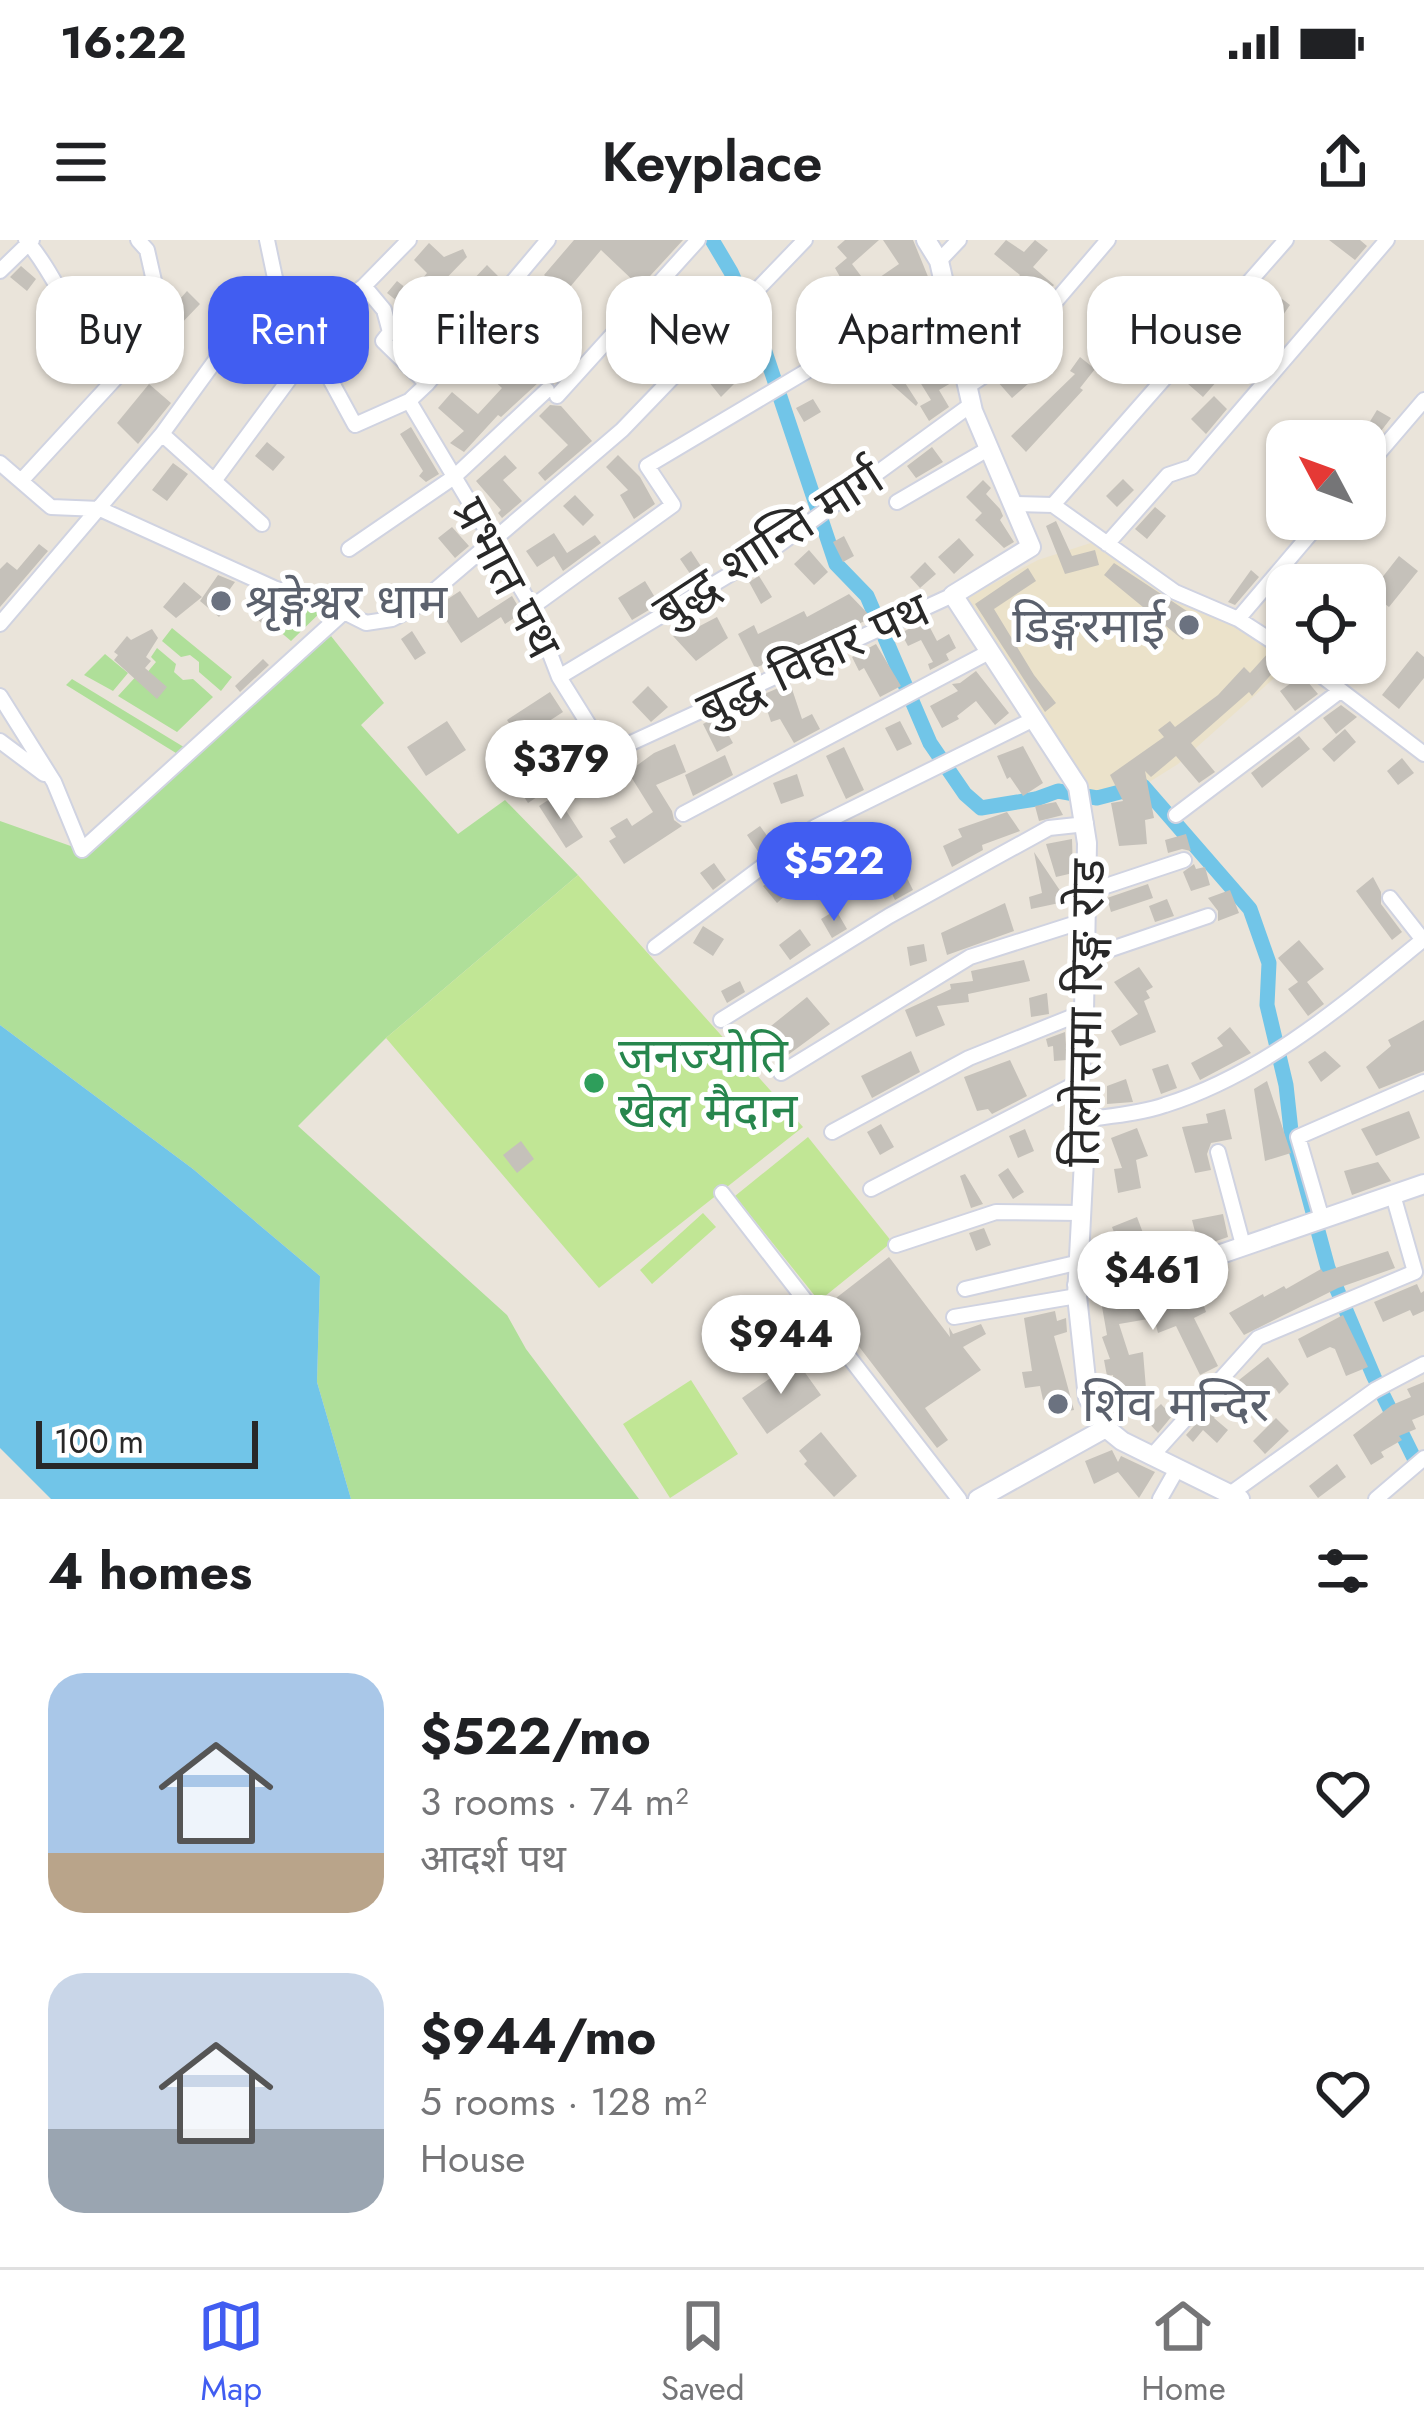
<!DOCTYPE html>
<meta charset="utf-8">
<style>
:root{--surface:#fff;--page:#f2f2f2;--text:#202124;--muted:#757577;--line:#e0e0e0;--accent:#415df1}
body{margin:0;font-family:Jost,"Noto Sans Devanagari",sans-serif;background:var(--page);color:var(--text);height:100vh;display:flex;flex-direction:column;font-size:45px;white-space:nowrap}
*{box-sizing:border-box;margin:0}
p{font-size:39px;color:var(--muted)}
.icon{flex:none;width:66px;height:66px;fill:none;stroke:currentColor;stroke-width:2;stroke-linecap:round;stroke-linejoin:round}
.map{position:relative;height:1259px;overflow:hidden}
.sheet{display:flex;flex-direction:column;background:var(--surface);flex:1}
.sheet>*{flex:none}
.top-card{position:absolute;left:36px;top:36px;width:1353px;height:108px;display:flex;gap:24px}
.needle{width:78px;rotate:311deg}
.tools{position:absolute;left:1266px;top:180px;display:grid;gap:24px}
.tools a{display:grid;place-items:center;width:120px;height:120px;border-radius:24px;background:var(--surface);box-shadow:0 3px 9px #0004;font-size:60px}
.scale{position:absolute;left:36px;bottom:30px;width:222px;box-sizing:border-box;padding-left:12px;border:6px solid #282828;border-top:0;font-size:33px;line-height:42px;white-space:nowrap;color:#282828;-webkit-text-stroke:9px #fff;paint-order:stroke}
.price{position:absolute;translate:-50% -102px;padding:0 27px;border-radius:42px;background:#fff;color:#222;font-size:39px;line-height:78px;filter:drop-shadow(0 3px 6px #0008)}
.price::after{content:'';position:absolute;left:50%;top:72px;width:36px;height:27px;margin-left:-18px;background:inherit;clip-path:polygon(0 0,100% 0,50% 100%)}
.price.on{background:var(--accent);color:#fff}
ul{padding:0;list-style:none}
li{display:flex;align-items:center;gap:36px;height:300px;padding:0 48px}
li span{display:grid;place-items:center;flex:none;width:336px;height:240px;border-radius:36px;color:#555}
li>.icon{margin-inline-start:auto}
span .icon{width:144px;height:144px;fill:#fffc;stroke-width:1}
li b{font-size:51px}
h2{display:flex;justify-content:space-between;align-items:center;height:144px;padding:0 48px;font-size:51px}
.pill{padding:0 42px;border-radius:36px;background:var(--surface);box-shadow:0 3px 9px #0004;font-size:42px;line-height:108px}
.pill.on{background:var(--accent);color:#fff}
.status{display:flex;justify-content:space-between;align-items:center;height:84px;padding:0 60px;background:var(--surface);direction:ltr}
.status svg{height:33px;fill:currentColor}
header{display:flex;justify-content:space-between;align-items:center;height:156px;padding:0 48px;background:var(--surface);font-size:54px;font-weight:600}
.dock{display:flex;justify-content:space-around;align-items:center;height:168px;border-top:3px solid var(--line);background:var(--surface);font-size:33px;color:var(--muted)}
.dock a{display:grid;justify-items:center;gap:6px}
.dock .on{color:var(--accent)}
.map>svg:first-child{display:block}
</style>
<div class="status"><b>16:22</b><svg viewBox="0 0 49 12"><path d="M0 12V9h3v3zM5 12V6h3v6zM10 12V3h3v9zM15 12V0h3v12zM26 1h20v11H26zM47 4h2v5h-2z"/></svg></div>
<header><svg class="icon" aria-label="menu" viewBox="0 0 24 24"><path d="M4 6h16M4 12h16M4 18h16"/></svg>Keyplace<svg class="icon" aria-label="share" viewBox="0 0 24 24"><path d="M12 15V3M7 8l5-5 5 5M5 13v7h14v-7"/></svg></header>
<div class="map">
<svg width="1424" height="1259" viewBox="0 0 1424 1259">
<rect width="100%" height="100%" fill="#eae4da"/>
<path fill="#ebe2ca" d="M1100 300 1287 411V423H1291L1178 524 1143 546 1097 558 989 412 968 378 966 358 1038 320Z"/>
<path fill="#afdf99" d="M295 355 326 367 291 401 271 384Z
M172 388 232 437 221 451 199 432V422L190 415 181 417 162 401Z
M331 396 384 463 361 485 458 594 505 560 578 635 386 798 298 886 507 1075 526 1109 639 1259H351L317 1142 320 1036 193 929 0 785V581L82 610 184 518 66 445 72 439 192 512Z
M157 408 176 424 174 432 183 440 193 439 213 457 177 492 118 456 140 432 145 435 156 422 151 417Z
M105 414 128 433 113 451 84 435Z"/>
<path fill="#c1e695" d="M578 635 803 887 599 1048 386 798Z
M808 897 892 1002 819 1061 735 956Z
M703 973 716 987 652 1044 640 1030Z
M691 1140 738 1214 670 1258 623 1184Z"/>
<path fill="#71c5e8" d="M0 785 193 929 320 1036 317 1142 351 1259H51L0 1208Z"/>
<g fill="none" stroke-linecap="round" stroke-linejoin="round">
<path stroke="#71c5e8" stroke-width="15" d="M712 0 731 32 764 109 836 324 867 356 930 503 965 554 981 568 1036 559 1058 551 1097 558 1143 546 1250 669 1269 723 1267 765 1286 845 1291 891 1328 1028 1374 1137 1414 1218"/>
</g>
<path fill="#c5c1ba" d="M574 0H683L640 47 601 10 565 53 544 35Z
M845 0H879L852 24 849 20 864 40 848 51 835 28 847 18 837 7Z
M883 0H913L929 39 883 70 867 46 899 24Z
M1006 0 1024 12 1035 0 1048 10 1033 27 1054 45 1041 61 1017 39 1020 35 994 14Z
M1329 0H1360L1367 6 1355 20Z
M429 3 444 17 463 9 467 17 436 49 443 55 425 75 417 67 412 73 387 53 397 41 411 52 427 33 414 20Z
M487 25 501 39 491 50 474 58 468 45Z
M21 26 36 39 27 51 10 37Z
M132 40 145 51 106 99 95 86Z
M724 41 739 53 681 108 664 87 689 67 700 80 718 58 714 54Z
M1140 42 1159 58 1133 89 1114 73Z
M187 51 200 64 177 88 165 76Z
M1272 51 1290 65 1268 97 1247 79Z
M530 52 553 72 542 85 519 65Z
M1195 59 1208 71 1147 142 1131 128Z
M930 72 942 97 929 106 951 143 939 150 949 167 929 181 920 166 931 160 915 134 924 129 899 94Z
M837 75 844 96 825 104 817 83Z
M444 81 458 90 437 115 424 102Z
M1260 95 1277 110 1261 130 1243 114Z
M725 99 752 126 721 157 704 136 722 118 718 107Z
M1226 103 1240 115 1203 157 1180 137 1196 119 1206 127Z
M880 104 918 163 916 166 880 134 870 140 857 119Z
M473 107 478 113 484 107 516 136 522 129 539 142 501 177 498 175 464 212 450 203 464 191 438 168 452 152 478 174 502 148 466 115Z
M1031 116 1045 129 1012 158 997 141 1016 124 1020 128Z
M1080 117 1095 129 1080 148 1083 150 1026 212 1011 196 1075 134 1070 131Z
M149 144 171 163 138 204 117 183Z
M1214 156 1227 169 1206 194 1191 179Z
M813 159 821 172 804 182 796 168Z
M550 165 561 166 592 201 545 241 538 233 568 205 539 176Z
M1377 170 1391 178 1365 212V201H1358Z
M411 187 439 234 426 242 419 236 423 231 400 194Z
M267 202 285 217 273 231 255 216Z
M932 207 943 222 916 238 907 226Z
M505 215 517 228 503 240 522 261 502 278 498 273 501 270 476 241Z
M618 215 640 237 655 264 634 279 620 255 628 250 606 227Z
M173 223 188 234 167 261 152 250Z
M1123 239 1134 250 1117 267 1106 256Z
M983 240 991 248 986 254 1000 269 1003 276 1000 280 1014 302 1004 308 975 280 982 273 966 257Z
M575 255 594 275 583 286 563 266Z
M1155 267 1166 276 1147 299 1135 289Z
M1056 281 1072 316 1095 310 1099 325 1065 334 1046 286Z
M452 287 469 306 455 318 438 298Z
M554 293 567 313 595 295 601 303 563 331 554 316 537 327 526 311Z
M844 296 854 316 843 322 833 302Z
M959 298 974 315 954 334 938 317Z
M39 304 48 311 0 367V329L7 322 17 330Z
M809 310 828 332 814 345 794 324Z
M691 311 706 334 695 341 680 319Z
M1399 316 1418 331 1389 367 1370 353Z
M925 322 936 334 920 348 910 337Z
M1114 323 1199 379 1183 400 1104 335Z
M1028 328 1036 341 994 369 1034 435 1056 463 1045 472 975 364Z
M1251 330 1259 337 1235 365 1228 362Z
M218 335 235 342 225 356 232 362 219 377 200 361Z
M759 336 772 357 761 364 749 342Z
M645 341 659 364 632 380 618 358Z
M184 342 202 357 176 378 163 367Z
M460 351 478 378 512 356 522 373 505 384 501 377 461 403 437 366Z
M849 354 872 378 755 428 738 394 754 385 758 394 804 371 807 377Z
M263 355 280 369 265 386 249 372Z
M717 377 728 398 696 421 673 396 688 382 694 389Z
M926 380 937 401 949 394 956 408 946 414 949 420 930 430 928 424 933 422 921 400 908 406 901 393Z
M152 389 158 398 146 417 151 421 145 428 167 447 157 459 114 420 118 415 114 412 127 396 131 400Z
M412 391 426 413 415 420 401 399Z
M876 404 901 446 880 457 864 428 859 431 852 417Z
M1417 411 1424 417V438L1399 469 1382 455Z
M1269 412 1283 421 1252 456 1249 452 1191 503 1215 532 1199 543 1176 516 1151 537 1145 531 1154 578 1145 580 1147 604 1119 606 1111 563 1123 561 1110 535 1164 497 1158 490 1170 481 1175 487 1218 455 1244 427 1250 433Z
M263 419 269 425 240 452 235 446Z
M976 431 1009 473 995 485 976 461 957 476 959 479 942 488 930 466 958 451 952 444 960 443Z
M1302 435 1318 454 1295 471 1280 451Z
M790 443 802 479 812 474 820 489 794 503 780 479 771 482 762 455Z
M648 446 668 467 651 482 632 462Z
M550 452 563 472 520 500 507 480Z
M1341 465 1357 477 1336 494 1323 478Z
M718 476 733 503 717 512 703 484Z
M447 481 466 510 426 536 407 507Z
M900 481 912 504 897 511 885 488Z
M1345 489 1356 502 1334 522 1322 509Z
M1299 496 1310 509 1262 548 1251 533Z
M675 504 686 532 656 545 672 571 674 580 682 586 624 624 609 601 616 597 610 588 627 578 632 586 653 572 628 532 654 513Z
M1023 506 1043 543 1023 556 1010 537 1007 539 997 516Z
M844 507 864 550 846 559 826 516Z
M725 515 733 535 693 556 685 535Z
M1402 518 1414 533 1398 545 1387 531Z
M797 534 804 556 781 564 773 543Z
M532 537 543 553 528 563 517 546Z
M556 555 583 597 566 608 539 566Z
M1056 562 1063 575 1039 581 1035 566Z
M1007 572 1020 591 982 605 983 610 952 627 943 606 962 597 958 589Z
M760 586 773 604 759 613 747 595Z
M1186 594 1191 611 1182 609 1168 613 1165 600Z
M1072 599 1073 633 1056 637 1046 604Z
M1034 612 1061 652 1064 662 1031 669 1029 657 1042 653Z
M714 623 726 640 713 650 700 633Z
M1194 624 1196 629 1205 627 1210 645 1191 651 1183 632Z
M903 630 913 650 895 660 885 639Z
M775 637 788 653 777 663 763 646Z
M1373 637 1381 652V664L1402 692 1392 700 1356 651Z
M1148 644 1153 658 1111 672 1107 658Z
M1230 650 1239 673 1218 681V671L1208 658Z
M1167 659 1174 676 1155 682 1149 666Z
M1005 663 1014 691 947 715 941 693Z
M836 670 847 689 832 698 821 679Z
M703 686 724 699 713 716 693 703Z
M800 689 811 705 790 720 779 705Z
M1299 700 1324 729 1307 742 1324 764 1308 776 1288 749 1298 742 1278 718Z
M924 704 927 721 910 726 907 707Z
M1024 720 1030 741 968 754 969 762 937 766 945 785 916 797 905 770 951 749 950 744 973 741 971 731Z
M1139 727 1153 747 1146 751 1150 758 1144 761 1156 792 1120 806 1111 791 1138 774 1114 742Z
M740 741 745 752 727 763 721 751Z
M1047 753 1049 774 1031 777 1029 758Z
M807 757 830 784 781 820 761 794Z
M1424 780V831L1379 849 1366 827 1391 806 1388 800Z
M1230 787 1251 813 1200 840 1191 823 1223 806 1217 798Z
M1065 792 1067 820 1054 821 1053 806 1048 807 1046 799Z
M911 811 920 832 872 858 861 836Z
M1325 811 1341 826 1321 842 1308 822Z
M1010 820 1027 856 992 874 988 869 977 871 964 837Z
M1168 824 1177 848 1161 854 1152 829Z
M1126 839 1133 862 1107 864V846Z
M1267 841 1291 913 1265 921 1254 849Z
M1225 869 1232 899 1211 903 1207 914 1211 930 1195 933 1182 887 1208 883 1206 874Z
M1409 871 1420 898 1376 916 1361 889Z
M881 884 894 907 880 915 867 892Z
M1137 888 1148 916 1136 920 1141 948 1118 953 1114 929 1122 928 1111 898Z
M1025 889 1034 911 1018 918 1009 896Z
M521 901 534 919 517 933 503 915Z
M1378 922 1391 941 1352 955 1344 931Z
M1008 928 1024 952 1013 959 998 935Z
M965 934 983 964 971 968 960 936Z
M1223 974 1228 997 1199 1007 1192 980Z
M1137 977 1146 1001 1160 995 1165 1008 1140 1018 1141 1023 1103 1033 1099 1015 1121 1011 1112 987Z
M984 988 991 1005 976 1011 969 993Z
M1388 1011 1395 1028 1338 1048 1244 1095 1229 1073 1263 1054 1264 1057 1284 1046 1286 1049 1321 1029 1323 1032Z
M889 1017 950 1097 949 1087 953 1094 981 1084 986 1094 963 1107 981 1130 925 1168 948 1200 937 1208 827 1065Z
M1194 1037 1206 1072 1194 1078 1218 1126 1200 1135 1176 1086 1158 1093 1154 1078 1119 1084 1129 1115 1143 1112 1147 1161 1116 1164 1113 1135 1107 1136 1104 1120 1110 1119 1102 1097 1107 1095 1101 1061Z
M1417 1044 1421 1053 1424 1051V1071L1413 1076 1410 1070 1383 1082 1374 1062Z
M1055 1071 1057 1081 1066 1078 1067 1092 1054 1096 1074 1170 1052 1174 1049 1159 1043 1160 1040 1146 1025 1148 1022 1132 1032 1131 1024 1078Z
M1343 1075 1368 1127 1346 1136 1335 1109 1330 1107 1307 1118 1298 1099Z
M1268 1117 1289 1144 1279 1154 1275 1148 1254 1162 1239 1140Z
M796 1120 821 1155 767 1194 742 1158Z
M1424 1142V1175L1412 1180 1416 1189 1399 1196 1402 1200 1381 1212 1384 1217 1371 1225 1353 1195 1392 1165 1411 1157 1407 1149Z
M1161 1164 1172 1176 1158 1193 1145 1179Z
M1210 1168 1217 1174 1214 1178 1228 1190 1217 1203 1203 1190 1193 1202 1186 1195Z
M1276 1178 1289 1191 1265 1214 1253 1201Z
M821 1192 857 1236 834 1257 804 1224 807 1221 799 1211Z
M1112 1210 1118 1222 1121 1216 1155 1232 1139 1258 1118 1232 1094 1244 1085 1221Z
M1337 1224 1346 1237 1318 1258 1309 1246Z"/>
<g fill="none" stroke-linecap="round" stroke-linejoin="round">
<g stroke="#d0d3e1" stroke-width="18">
<path id="minor" d="M26 0C63 43 74 98 124 129
M267 0 275 38 355 185 409 161 427 144 548 0
M939 21 959 0
M0 31 32 0
M364 46 384 70 390 92 383 101 427 144
M305 90 364 46 409 0
M970 145 1002 124 1108 0
M557 156 698 0
M409 161 532 367 559 437 607 514 953 355
M162 194 262 284
M0 223 51 267 100 269 274 348 344 372
M1365 229 1424 160
M21 241 124 129 159 63 147 10 138 0
M214 241 313 107
M897 262 988 209
M1012 264 1053 265 1175 352 1238 379 1287 411
M1053 265 1286 0
M1107 304 1168 235 1192 227 1387 0
M349 309 454 237 547 150
M532 367 673 265 647 226 943 50
M1238 379 1323 279
M0 384 162 194 275 38
M1305 423 1424 514
M559 437 777 306 972 164
M0 456 54 542 82 610 344 372 366 383 392 379 414 368 622 190 805 0
M0 501 44 534
M683 574 989 412
M1176 575 1340 451
M1085 653 1184 620
M1390 658 1423 700
M655 707 815 587 1032 480
M1085 718 1208 676
M721 780 889 676 1049 588 1086 584
M781 833 970 717 1086 680
M1082 880C1109 876 1139 874 1165 865 1265 833 1344 764 1424 699
M832 892 969 818 1084 772
M1218 912 1243 1005
M871 949 1079 842
M722 953 959 1259
M1322 979 1298 897 1424 842
M896 1005 996 972 1081 973
M965 1049 1080 1022
M954 1077 1077 1056
M1151 1217 1258 1098 1415 1032 1393 955
M1230 1254 1375 1150 1424 1124
M1160 1259 1177 1229
M1376 1259 1424 1218"/>
</g>
<g stroke="#d0d3e1" stroke-width="22">
<path id="tertiary" d="M926 0 939 21 973 171 1031 307 953 355 1078 547 1087 603 1084 772 1079 842 1084 920 1077 1056 1088 1158 1106 1188 1122 1201 1240 1259
M1077 1045 1101 1048 1192 1024 1424 944
M978 1259 1106 1188"/>
</g>
<use href="#minor" stroke="#fff" stroke-width="14"/>
<use href="#tertiary" stroke="#fff" stroke-width="18"/>
</g>
<g fill="#6b7280" stroke="#fff" stroke-width="4.5">
<circle cx="221" cy="361" r="12"/>
<circle cx="1189" cy="385" r="12"/>
<circle cx="1058" cy="1164" r="12"/>
</g>
<circle fill="#2e9e5b" stroke="#fff" stroke-width="4.5" cx="594" cy="843" r="12"/>
<g text-anchor="middle" dominant-baseline="central" stroke-width="10" stroke-linejoin="round" paint-order="stroke">
<g font-size="48" fill="#282828" stroke="#fff">
<text transform="translate(768 304) rotate(-33)">बुद्ध शान्ति मार्ग</text>
<text transform="translate(507 338) rotate(62)">प्रभात पथ</text>
<text transform="translate(813 419) rotate(-25)">बुद्ध विहार पथ</text>
<text transform="translate(1085 773) rotate(-89)">तिलोत्तमा रिङ्ग रोड</text>
</g>
<g font-size="48" fill="#5b616d" stroke="#fff" text-anchor="start">
<text x="245" y="361">श्रृङ्गेश्वर धाम</text>
<text x="1165" y="385" text-anchor="end">डिङ्गरमाई</text>
<text x="1082" y="1164">शिव मन्दिर</text>
</g>
<g font-size="48" fill="#27864d" stroke="#fff" text-anchor="start">
<text x="618" y="815">जनज्योति<tspan x="618" dy="55">खेल मैदान</tspan></text>
</g>
</g>
</svg>
<div class="tools">
<a><svg class="needle" viewBox="-14 -14 28 28"><path d="M0-13l5 13h-10z" fill="#e53935"/><path d="M0 13l5-13h-10z" fill="#757577"/></svg></a>
<a><svg class="icon" aria-label="locate" viewBox="0 0 24 24"><circle cx="12" cy="12" r="6"/><path d="M12 2v4M12 18v4M2 12h4M18 12h4"/></svg></a>
</div>
<div class="scale">100 m</div>
<b class="price" style="left:561px;top:582px">$379</b>
<b class="price on" style="left:834px;top:684px">$522</b>
<b class="price" style="left:1153px;top:1093px">$461</b>
<b class="price" style="left:781px;top:1157px">$944</b>
<div class="top-card">
<a class="pill">Buy</a>
<a class="pill on">Rent</a>
<a class="pill">Filters</a>
<a class="pill">New</a>
<a class="pill">Apartment</a>
<a class="pill">House</a>
</div>
</div>
<section class="sheet">
<h2>4 homes<svg class="icon" aria-label="filters" viewBox="0 0 24 24"><path d="M4 7h16M4 17h16"/><circle cx="9" cy="7" r="2"/><circle cx="15" cy="17" r="2"/></svg></h2>
<ul>
<li><span style="background:linear-gradient(#a9c7e8 75%,#b9a48a 0)"><svg class="icon" aria-label="home" viewBox="0 0 24 24"><path d="M3 11l9-7 9 7M6 9v11h12V9"/></svg></span><div><b>$522/mo</b><p>3 rooms · 74 m²</p><p>आदर्श पथ</p></div><svg class="icon" aria-label="heart" viewBox="0 0 24 24"><path d="M12 20l-8-8c-3-5 5-10 8-4 3-6 11-1 8 4z"/></svg></li>
<li><span style="background:linear-gradient(#c9d6e8 65%,#9aa5b1 0)"><svg class="icon" aria-label="home" viewBox="0 0 24 24"><path d="M3 11l9-7 9 7M6 9v11h12V9"/></svg></span><div><b>$944/mo</b><p>5 rooms · 128 m²</p><p>House</p></div><svg class="icon" aria-label="heart" viewBox="0 0 24 24"><path d="M12 20l-8-8c-3-5 5-10 8-4 3-6 11-1 8 4z"/></svg></li>
</ul>
</section>
<nav class="dock">
<a class="on"><svg class="icon" aria-label="map" viewBox="0 0 24 24"><path d="M3 6l6-2 6 2 6-2v14l-6 2-6-2-6 2zM9 4v14M15 6v14"/></svg>Map</a>
<a><svg class="icon" aria-label="saved" viewBox="0 0 24 24"><path d="M7 4h10v16l-5-4-5 4z"/></svg>Saved</a>
<a><svg class="icon" aria-label="home" viewBox="0 0 24 24"><path d="M3 11l9-7 9 7M6 9v11h12V9"/></svg>Home</a>
</nav>
